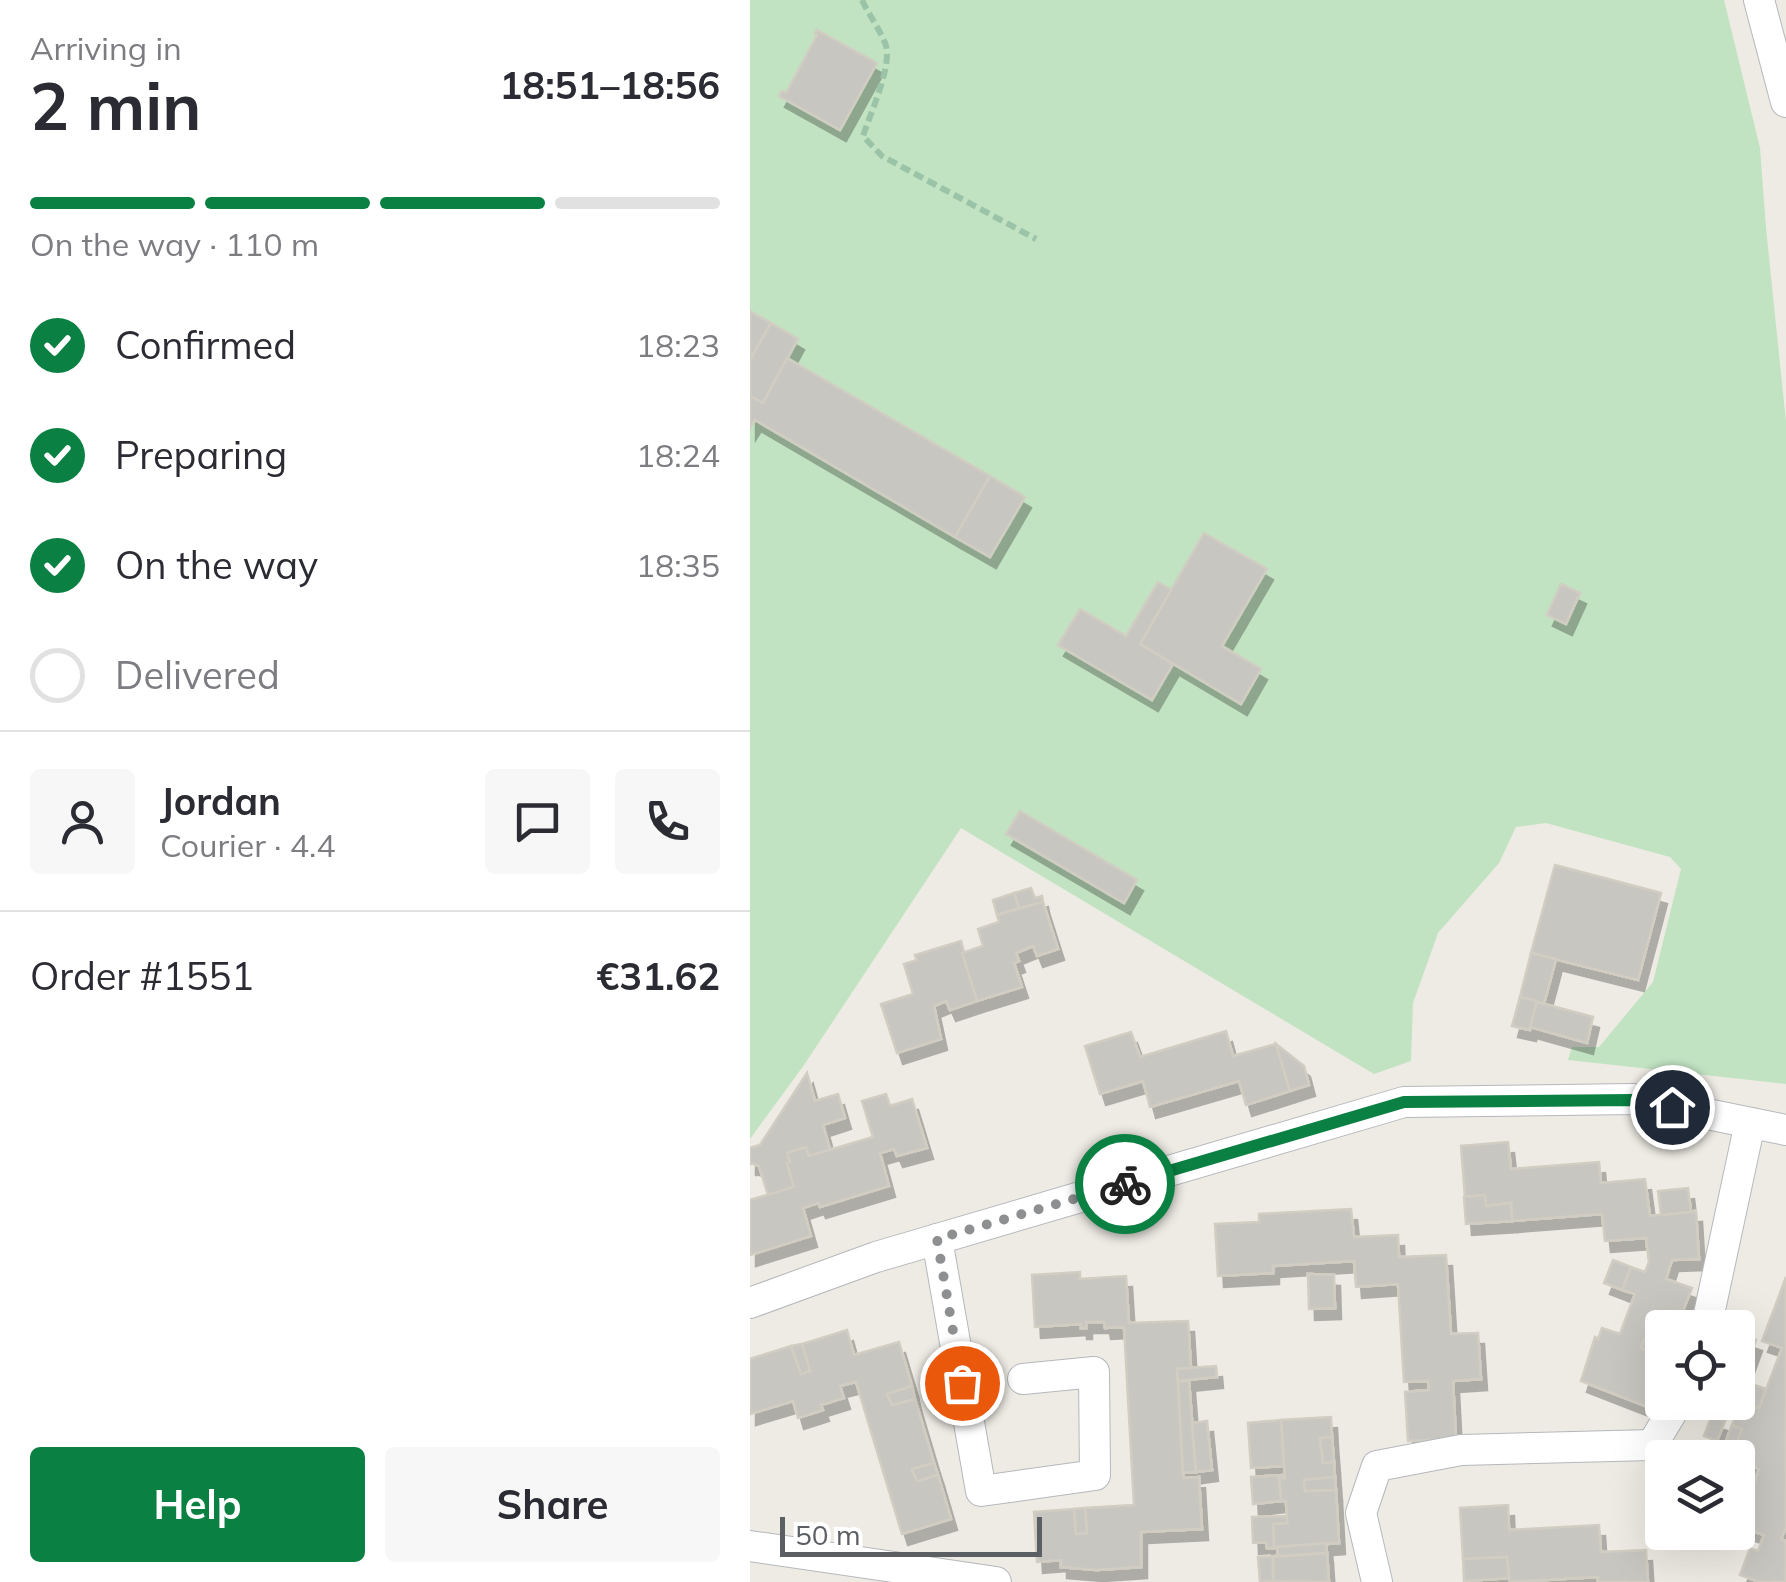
<!DOCTYPE html>
<meta charset="utf-8">
<style>
body{margin:0;font-family:Mulish,sans-serif;background:#f7f7f7;color:#2b2b33;height:100vh;display:flex;flex-direction:column;font-size:38px;white-space:nowrap}
*{box-sizing:border-box;margin:0}
p{font-size:32px;color:#7c7c81}
.icon{flex:none;width:55px;height:55px;fill:none;stroke:currentColor;stroke-width:2;stroke-linecap:round;stroke-linejoin:round}
.map{position:relative;flex:1;overflow:hidden}
.drawer{display:flex;flex-direction:column;background:#fff;width:750px}
.drawer>*{flex:none}
.tools{position:absolute;left:895px;top:1310px;display:grid;gap:20px}
.tools a{display:grid;place-items:center;width:110px;height:110px;border-radius:10px;background:#fff;box-shadow:0 10px 40px #0002;font-size:50px}
.scale{position:absolute;left:30px;bottom:25px;width:262px;box-sizing:border-box;padding-left:10px;border:5px solid #5b5e63;border-top:0;font-size:28px;line-height:35px;white-space:nowrap;color:#5b5e63;-webkit-text-stroke:8px #fff;paint-order:stroke}
.pin{position:absolute;display:grid;place-items:center;width:85px;height:85px;color:#fff;margin:-42px;border:5px solid #fff;border-radius:50%;box-shadow:0 2px 10px #0007}
.courier{position:absolute;display:grid;place-items:center;width:100px;height:100px;margin:-50px;border:8px solid #0b8043;border-radius:50%;background:#fff;color:#222;box-shadow:0 2px 12px #0007}
.head em{font-style:normal;font-weight:700}
.head div{display:flex;flex-direction:column-reverse}
.head{display:flex;align-items:center;justify-content:space-between;height:170px;padding:0 30px}
h1{font-size:65px;font-weight:700;line-height:75px}
.bar{display:grid;grid-template-columns:repeat(4,1fr);gap:15px 10px;align-content:center;height:120px;padding:0 30px}
.bar i{height:12px;border-radius:8px;background:#e1e1e2}
.bar .selected{background:#0b8043}
.bar p{grid-column:span 4}
.line{display:flex;align-items:center;gap:25px;padding:0 30px;border-top:2px solid #e1e1e2}
.line div{flex:1}
.round{display:grid;place-items:center;flex:none;width:105px;height:105px;border-radius:10px;background:#f7f7f7}
ol{padding:0 30px;list-style:none}
li{display:flex;align-items:center;gap:30px;height:110px}
li p{margin-inline-start:auto}
li .icon{padding:10px;border-radius:50%;background:#0b8043;color:#fff;stroke-width:4}
li:last-child{color:#7c7c81}
li i{width:55px;height:55px;border:5px solid #e1e1e2;border-radius:50%}
.action{display:flex;gap:20px;margin-top:auto;padding:20px 30px}
.action a{flex:1;height:115px;border-radius:10px;background:#0b8043;color:#fff;font-size:40px;font-weight:700;line-height:115px;text-align:center}
.action a+a{background:#f7f7f7;color:#2b2b33}
main{display:flex;flex:1;min-height:0}
.map>svg:first-child{display:block}
.green{fill:#c1e3c2}
.building{fill:#c8c6c0;stroke:#d1cdc2;stroke-width:2.5;filter:url(#shadow)}
.lines{fill:none;stroke-linecap:round;stroke-linejoin:round}
.street-casing{stroke:#b5b8bc;stroke-width:32}
.path{stroke:#9bc3a8;stroke-width:6;stroke-dasharray:10 5;stroke-linecap:butt}
.street{stroke:#fff;stroke-width:30}
.done{stroke:#8e8f90;stroke-width:10;stroke-dasharray:0 18}
.route{stroke:#0b8043;stroke-width:12}
</style>
<main>
<section class="drawer">
<div class="head"><div><h1>2 min</h1><p>Arriving in</p></div><em>18:51–18:56</em></div>
<div class="bar"><i class="selected"></i><i class="selected"></i><i class="selected"></i><i></i><p>On the way · 110 m</p></div>
<ol>
<li><svg class="icon" aria-label="check" viewBox="0 0 24 24"><path d="M5 12l5 5 9-10"/></svg>Confirmed<p>18:23</p></li>
<li><svg class="icon" aria-label="check" viewBox="0 0 24 24"><path d="M5 12l5 5 9-10"/></svg>Preparing<p>18:24</p></li>
<li><svg class="icon" aria-label="check" viewBox="0 0 24 24"><path d="M5 12l5 5 9-10"/></svg>On the way<p>18:35</p></li>
<li><i></i>Delivered</li>
</ol>
<div class="line" style="height:180px"><a class="round"><svg class="icon" aria-label="person" viewBox="0 0 24 24"><circle cx="12" cy="8" r="4"/><path d="M4 21q1-7 8-7t8 7"/></svg></a><div><b>Jordan</b><p>Courier · 4.4</p></div><a class="round"><svg class="icon" aria-label="chat" viewBox="0 0 24 24"><path d="M4 5h16v11H9l-5 4z"/></svg></a><a class="round"><svg class="icon" aria-label="phone" viewBox="0 0 24 24"><path d="M5 4h4l2 5-3 2q2 4 5 5l2-3 5 2v4C11 20 4 13 5 4z"/></svg></a></div>
<div class="line" style="height:130px"><div>Order #1551</div><b>€31.62</b></div>
<div class="action"><a>Help</a><a>Share</a></div>
</section>
<div class="map">
<svg width="1036" height="1582" viewBox="0 0 1036 1582">
<defs>
<filter id="shadow"><feDropShadow dx="6" dy="11" stdDeviation="0" flood-color="#0004"/></filter>
</defs>
<rect width="100%" height="100%" fill="#edebe3"/>
<path class="green" d="M 0,0 L 974,0 L 1010,148 L 1016,228 L 1036,422 L 1036,1084 L 818,1060 L 822,1047 L 849,1047 L 903,982 L 931,869 L 920,857 L 796,823 L 766,827 L 749,863 L 688,933 L 663,1003 L 661,1061 L 624,1074 L 211,828 L 54,1065 L 0,1139 Z"/>
<g class="building">
<path d="M 67,30 L 127,63 L 90,130 L 29,96 L 32,91 L 36,93 L 67,35 L 65,34 Z"/>
<path d="M 0,311 L 21,323 L 0,360 Z"/>
<path d="M 21,323 L 48,339 L 13,403 L 0,396 L 0,360 Z"/>
<path d="M 37,358 L 240,476 L 205,537 L 5,420 L 0,428 L 0,396 L 13,403 Z"/>
<path d="M 240,476 L 275,497 L 240,557 L 205,537 Z"/>
<path d="M 454,533 L 517,569 L 472,646 L 511,669 L 491,704 L 390,644 Z"/>
<path d="M 408,582 L 421,590 L 390,644 L 423,664 L 402,700 L 308,645 L 330,609 L 376,636 Z"/>
<path d="M 811,584 L 830,593 L 816,624 L 797,615 Z"/>
<path d="M 270,811 L 387,880 L 374,903 L 256,834 Z"/>
<path d="M 805,865 L 911,893 L 888,980 L 781,953 Z"/>
<path d="M 281,888 L 285,898 L 292,896 L 293,902 L 269,908 L 264,893 Z"/>
<path d="M 264,893 L 269,908 L 247,915 L 243,900 Z"/>
<path d="M 293,902 L 308,949 L 287,956 L 283,946 L 266,953 L 269,961 L 264,963 L 272,987 L 227,1001 L 212,953 L 233,946 L 228,929 L 249,922 L 247,915 Z"/>
<path d="M 211,941 L 214,952 L 212,953 L 227,1001 L 200,1010 L 196,1001 L 184,1006 L 191,1039 L 147,1053 L 131,1004 L 163,994 L 154,964 L 167,960 L 165,955 Z"/>
<path d="M 781,953 L 806,959 L 794,1004 L 770,997 Z"/>
<path d="M 770,997 L 787,1001 L 780,1030 L 762,1026 Z"/>
<path d="M 787,1002 L 843,1017 L 837,1043 L 780,1027 Z"/>
<path d="M 476,1031 L 483,1056 L 526,1044 L 540,1091 L 496,1105 L 489,1081 L 400,1107 L 393,1081 L 350,1094 L 335,1046 L 381,1032 L 390,1057 Z"/>
<path d="M 526,1044 L 554,1066 L 559,1085 L 540,1091 Z"/>
<path d="M 57,1073 L 65,1101 L 88,1094 L 95,1118 L 73,1125 L 80,1150 L 59,1156 L 56,1147 L 37,1153 L 40,1162 L 37,1163 L 44,1187 L 18,1195 L 9,1166 L 1,1163 L 0,1165 L 0,1148 L 10,1145 Z"/>
<path d="M 136,1094 L 140,1106 L 162,1099 L 177,1148 L 147,1156 L 144,1149 L 130,1153 L 139,1186 L 70,1207 L 68,1203 L 53,1208 L 61,1236 L 0,1255 L 0,1200 L 44,1187 L 37,1163 L 40,1162 L 37,1153 L 56,1147 L 59,1156 L 123,1137 L 112,1101 Z"/>
<path d="M 758,1142 L 761,1169 L 849,1162 L 851,1183 L 895,1179 L 900,1216 L 946,1211 L 949,1259 L 922,1260 L 916,1279 L 942,1288 L 926,1328 L 912,1328 L 909,1343 L 895,1338 L 891,1348 L 906,1354 L 899,1371 L 908,1375 L 895,1406 L 831,1381 L 845,1337 L 848,1339 L 852,1328 L 870,1334 L 885,1294 L 872,1290 L 881,1267 L 895,1272 L 899,1262 L 896,1238 L 855,1241 L 852,1214 L 762,1221 L 761,1203 L 736,1206 L 735,1195 L 715,1197 L 711,1146 Z"/>
<path d="M 938,1188 L 941,1212 L 911,1215 L 908,1191 Z"/>
<path d="M 735,1195 L 736,1206 L 761,1203 L 762,1221 L 716,1224 L 714,1197 Z"/>
<path d="M 601,1209 L 604,1237 L 648,1235 L 649,1257 L 696,1255 L 701,1334 L 728,1333 L 731,1379 L 703,1381 L 706,1439 L 658,1441 L 655,1392 L 679,1390 L 678,1381 L 654,1382 L 648,1284 L 606,1287 L 604,1261 L 523,1266 L 523,1273 L 468,1276 L 465,1224 L 509,1222 L 509,1214 Z"/>
<path d="M 863,1260 L 881,1267 L 872,1290 L 854,1283 Z"/>
<path d="M 330,1272 L 330,1279 L 376,1276 L 379,1323 L 438,1321 L 441,1368 L 427,1369 L 433,1473 L 434,1478 L 449,1477 L 452,1529 L 391,1532 L 391,1567 L 347,1570 L 311,1567 L 311,1560 L 287,1562 L 284,1512 L 324,1509 L 326,1534 L 337,1533 L 335,1508 L 384,1505 L 374,1327 L 355,1328 L 354,1322 L 336,1322 L 336,1328 L 331,1328 L 331,1324 L 285,1327 L 282,1275 Z"/>
<path d="M 558,1274 L 584,1275 L 585,1308 L 559,1309 Z"/>
<path d="M 1036,1277 L 1036,1527 L 1031,1539 L 1036,1541 L 1036,1582 L 1010,1582 L 990,1575 L 1000,1548 L 1008,1551 L 1014,1535 L 988,1526 L 988,1505 L 991,1494 L 999,1497 L 1009,1469 L 988,1460 L 988,1458 L 981,1458 L 992,1429 L 982,1425 L 991,1402 L 1009,1408 L 1032,1348 L 1012,1341 Z"/>
<path d="M 97,1330 L 104,1355 L 149,1342 L 162,1386 L 137,1394 L 142,1405 L 165,1399 L 184,1463 L 162,1469 L 167,1481 L 188,1475 L 201,1519 L 152,1534 L 106,1382 L 90,1386 L 94,1398 L 71,1405 L 73,1410 L 48,1418 L 43,1401 L 0,1414 L 0,1359 L 41,1346 L 51,1374 L 60,1371 L 52,1344 Z"/>
<path d="M 989,1334 L 1006,1340 L 998,1362 L 988,1358 Z"/>
<path d="M 912,1335 L 912,1362 L 908,1375 L 899,1371 L 906,1354 L 891,1348 L 895,1338 L 909,1343 Z"/>
<path d="M 52,1344 L 60,1371 L 51,1374 L 41,1346 Z"/>
<path d="M 466,1366 L 467,1377 L 428,1381 L 427,1369 Z"/>
<path d="M 988,1379 L 1016,1389 L 1009,1408 L 988,1402 Z"/>
<path d="M 428,1381 L 439,1381 L 446,1472 L 433,1473 Z"/>
<path d="M 162,1386 L 165,1399 L 142,1405 L 137,1394 Z"/>
<path d="M 581,1417 L 582,1437 L 570,1438 L 573,1463 L 584,1462 L 585,1477 L 554,1480 L 555,1491 L 586,1490 L 589,1543 L 524,1548 L 523,1524 L 537,1523 L 536,1501 L 531,1501 L 529,1478 L 535,1478 L 531,1420 Z"/>
<path d="M 961,1417 L 975,1421 L 967,1441 L 954,1436 Z"/>
<path d="M 531,1420 L 534,1466 L 501,1468 L 498,1423 Z"/>
<path d="M 457,1421 L 462,1470 L 446,1472 L 442,1423 Z"/>
<path d="M 982,1425 L 992,1429 L 980,1458 L 971,1454 Z"/>
<path d="M 582,1437 L 584,1462 L 573,1463 L 570,1438 Z"/>
<path d="M 184,1463 L 188,1475 L 167,1481 L 162,1469 Z"/>
<path d="M 534,1475 L 535,1478 L 529,1478 L 531,1501 L 503,1504 L 501,1477 Z"/>
<path d="M 585,1477 L 586,1490 L 555,1491 L 554,1480 Z"/>
<path d="M 758,1505 L 759,1530 L 849,1525 L 851,1552 L 896,1550 L 898,1582 L 848,1582 L 848,1577 L 760,1582 L 757,1557 L 713,1559 L 710,1508 Z"/>
<path d="M 335,1508 L 337,1533 L 326,1534 L 324,1509 Z"/>
<path d="M 537,1516 L 537,1523 L 523,1524 L 524,1548 L 517,1548 L 516,1542 L 503,1543 L 502,1517 Z"/>
<path d="M 576,1543 L 577,1553 L 528,1556 L 527,1547 Z"/>
<path d="M 577,1553 L 579,1582 L 523,1581 L 523,1557 Z"/>
<path d="M 528,1556 L 523,1557 L 523,1581 L 510,1582 L 508,1557 Z"/>
<path d="M 757,1557 L 759,1578 L 714,1581 L 713,1559 Z"/>
</g>
<g class="lines">
<g class="street-casing">
<g id="street">
<path d="M 1009,0 L 1036,102"/>
<path d="M 187,1239 L 231,1491 L 345,1475 L 344,1372 L 273,1379"/>
<path d="M 0,1303 L 126,1257 L 654,1102 L 883,1099 L 1036,1130"/>
<path d="M 956,1328 L 1000,1123"/>
<path d="M 0,1546 L 246,1582"/>
<path d="M 627,1582 L 611,1513 L 627,1466 L 711,1450 L 902,1445 L 928,1402"/>
</g>
</g>
<path class="path" d="M 112,0 C 119,15 129,28 135,43 C 144,63 120,114 113,136 L 132,156 L 286,239"/>
<use href="#street" class="street"/>
</g>
<g class="lines">
<path class="done" d="M 212,1383 L 187,1239 L 375,1184"/>
<path class="route" d="M 375,1184 L 654,1102 L 883,1100 L 922,1107"/>
</g>
</svg>
<div class="tools">
<a><svg class="icon" aria-label="locate" viewBox="0 0 24 24"><circle cx="12" cy="12" r="6"/><path d="M12 2v4M12 18v4M2 12h4M18 12h4"/></svg></a>
<a><svg class="icon" aria-label="layers" viewBox="0 0 24 24"><path d="M12 4l9 5-9 5-9-5zM3 14l9 5 9-5"/></svg></a>
</div>
<div class="scale">50 m</div>
<div class="pin" style="left:212px;top:1383px;background:#ea580c"><svg class="icon" aria-label="bag" viewBox="0 0 24 24"><path d="M5 8h14l-1 12H6zM9 8a3 3 0 0 1 6 0"/></svg></div>
<div class="pin" style="left:922px;top:1107px;background:#1f2937"><svg class="icon" aria-label="home" viewBox="0 0 24 24"><path d="M3 11l9-7 9 7M6 9v11h12V9"/></svg></div>
<div class="courier" style="left:375px;top:1184px"><svg class="icon" aria-label="bike" viewBox="0 0 24 24"><circle cx="6" cy="16" r="4"/><circle cx="18" cy="16" r="4"/><path d="M6 16l4-8h5l3 8M10 8l3 8H6M13 5h3"/></svg></div>
</div>
</main>
